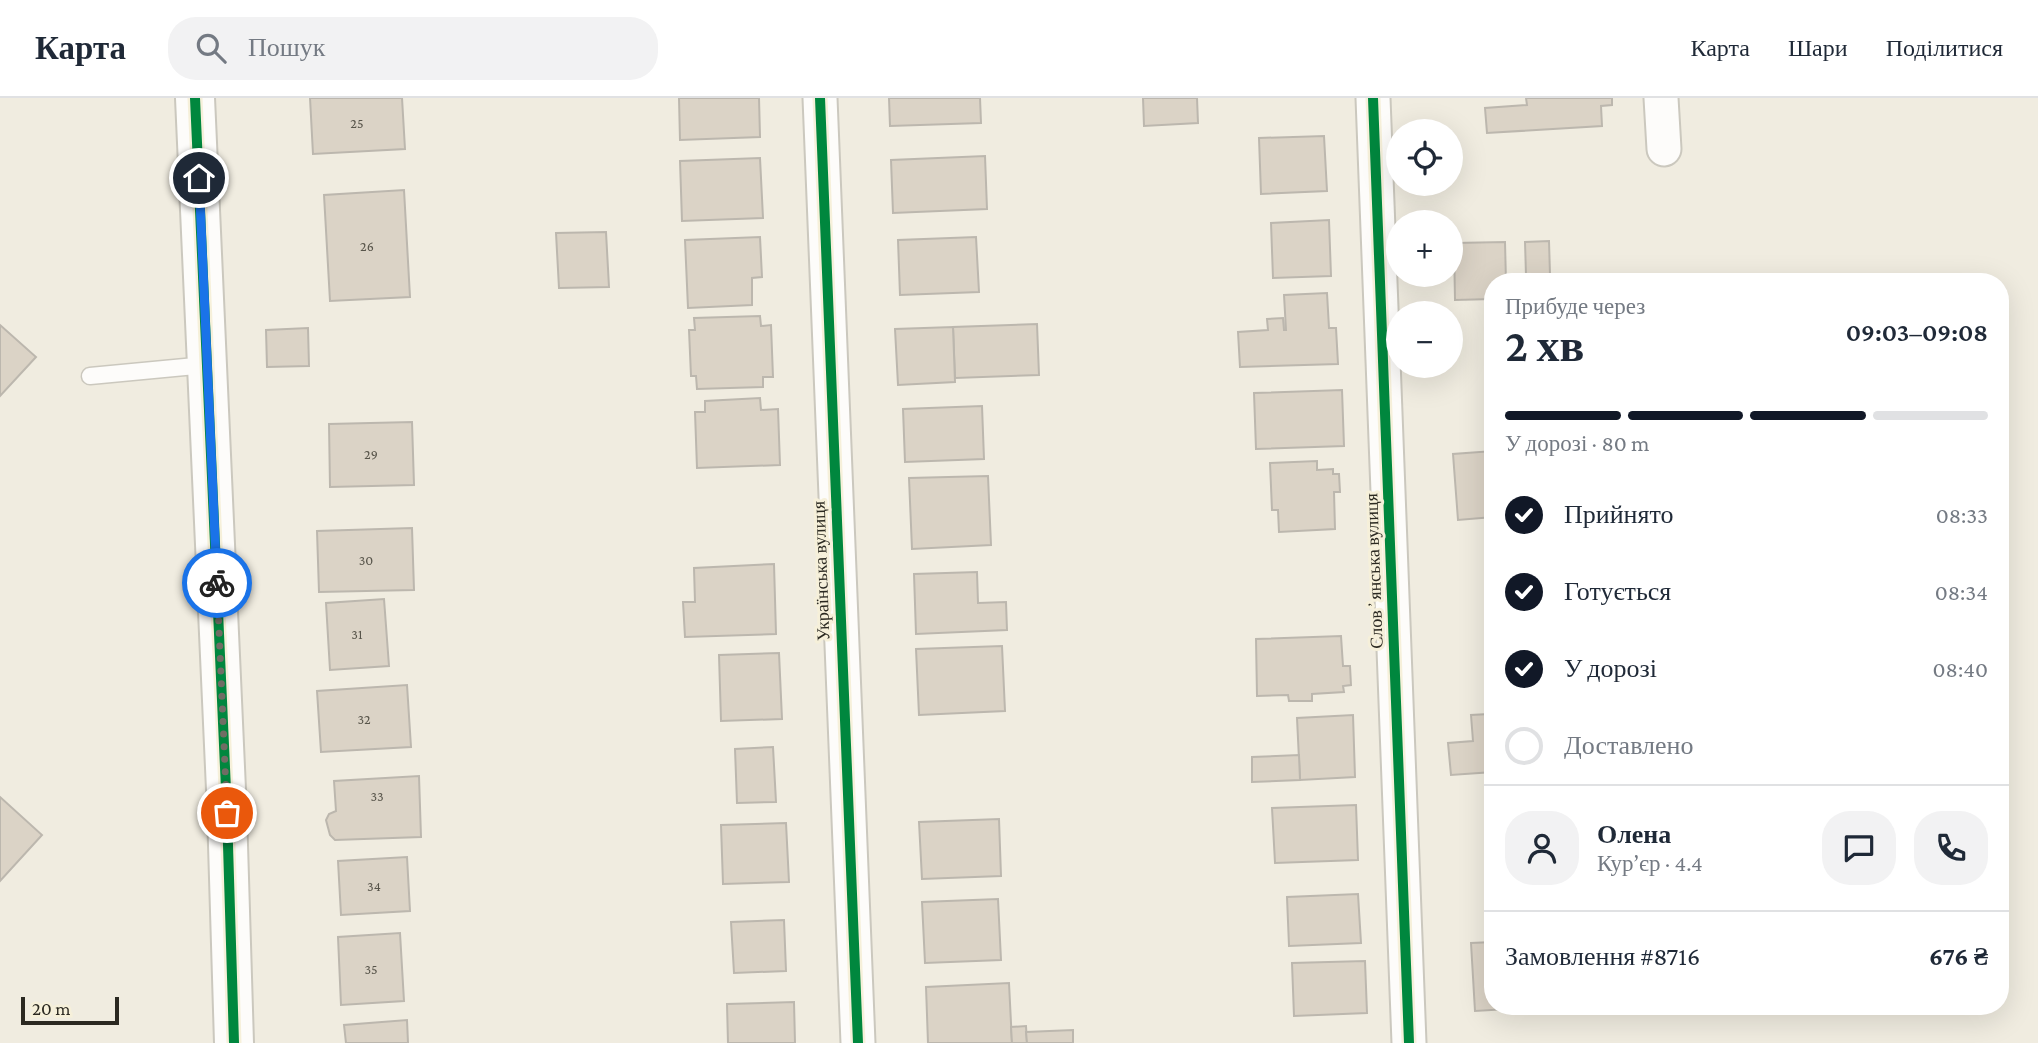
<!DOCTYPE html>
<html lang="uk">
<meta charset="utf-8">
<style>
body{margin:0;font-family:"Crimson Pro",serif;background:#f2f2f3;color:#1f2937;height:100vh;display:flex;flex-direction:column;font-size:26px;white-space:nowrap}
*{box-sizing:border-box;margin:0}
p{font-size:23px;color:#747a83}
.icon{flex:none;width:38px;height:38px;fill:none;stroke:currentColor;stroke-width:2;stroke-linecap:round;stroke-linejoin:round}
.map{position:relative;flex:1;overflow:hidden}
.panel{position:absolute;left:1484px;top:175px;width:525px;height:742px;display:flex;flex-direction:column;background:#fff;border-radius:28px;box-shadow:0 7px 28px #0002}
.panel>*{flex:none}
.tools{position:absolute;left:1386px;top:21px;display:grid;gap:14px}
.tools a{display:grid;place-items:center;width:77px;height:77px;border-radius:50%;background:#fff;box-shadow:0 7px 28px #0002;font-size:35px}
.scale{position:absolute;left:21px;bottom:18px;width:98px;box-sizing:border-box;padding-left:7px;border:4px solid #2b2921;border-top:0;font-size:19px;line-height:24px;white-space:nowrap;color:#2b2921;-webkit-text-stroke:5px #f6f0da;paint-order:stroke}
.pin{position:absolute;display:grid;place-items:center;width:60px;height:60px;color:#fff;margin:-30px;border:4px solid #fff;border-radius:50%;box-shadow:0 2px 7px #0007}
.courier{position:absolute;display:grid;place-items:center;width:70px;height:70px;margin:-35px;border:5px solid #1a73e8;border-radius:50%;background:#fff;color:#222;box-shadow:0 2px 9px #0007}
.head em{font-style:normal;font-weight:600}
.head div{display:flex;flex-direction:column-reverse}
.head{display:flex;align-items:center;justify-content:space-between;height:119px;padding:0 21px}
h1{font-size:46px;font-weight:600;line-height:52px}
.bar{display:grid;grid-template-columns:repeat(4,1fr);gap:10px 7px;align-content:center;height:84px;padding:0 21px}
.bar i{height:9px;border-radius:5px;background:#e0e1e3}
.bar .current{background:#111827}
.bar p{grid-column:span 4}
.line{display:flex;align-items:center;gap:18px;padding:0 21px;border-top:2px solid #e0e1e3}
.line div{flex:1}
.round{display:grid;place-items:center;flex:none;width:74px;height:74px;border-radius:28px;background:#f2f2f3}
ol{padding:0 21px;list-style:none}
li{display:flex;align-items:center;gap:21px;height:77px}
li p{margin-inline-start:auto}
li .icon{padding:7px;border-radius:50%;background:#111827;color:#fff;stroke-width:4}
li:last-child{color:#747a83}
li i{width:38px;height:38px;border:4px solid #e0e1e3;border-radius:50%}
header{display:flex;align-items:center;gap:42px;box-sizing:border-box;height:98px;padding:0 35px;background:#fff;border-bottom:2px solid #e0e1e3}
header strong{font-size:33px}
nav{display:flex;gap:38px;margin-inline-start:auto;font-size:24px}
.search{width:490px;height:63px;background:#f2f2f3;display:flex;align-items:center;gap:18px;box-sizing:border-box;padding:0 24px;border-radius:28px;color:#747a83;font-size:26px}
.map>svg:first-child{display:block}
.building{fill:#dbd3c6;stroke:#bcb7ae;stroke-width:2}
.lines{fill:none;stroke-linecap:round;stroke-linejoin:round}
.lane-casing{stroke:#cbc8be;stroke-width:19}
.street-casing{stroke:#cbc8be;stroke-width:37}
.secondary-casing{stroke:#cbc8be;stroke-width:42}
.lane{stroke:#fdfcfa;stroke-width:16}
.street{stroke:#fdfcfa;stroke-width:33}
.secondary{stroke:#fdfcfa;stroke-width:38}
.cycleway-casing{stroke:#f6f0da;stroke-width:15}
.cycleway{stroke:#00873e;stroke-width:10}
.done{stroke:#706d64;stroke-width:7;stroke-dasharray:0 12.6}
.route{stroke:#1a73e8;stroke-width:9}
.labels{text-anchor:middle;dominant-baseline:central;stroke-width:6;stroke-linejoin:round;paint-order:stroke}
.number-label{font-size:14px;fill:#57544a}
.street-label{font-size:18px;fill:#2b2921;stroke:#f6f0da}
</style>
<header>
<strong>Карта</strong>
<div class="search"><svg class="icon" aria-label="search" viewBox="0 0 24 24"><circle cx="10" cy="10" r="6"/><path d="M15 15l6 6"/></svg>Пошук</div>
<nav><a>Карта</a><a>Шари</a><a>Поділитися</a></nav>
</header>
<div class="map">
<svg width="2038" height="945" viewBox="0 0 2038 945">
<rect width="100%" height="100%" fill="#f0ece0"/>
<g class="building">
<path d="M 310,0 L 402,0 L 405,51 L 313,56 Z"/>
<path d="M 679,0 L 759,0 L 760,39 L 680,42 Z"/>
<path d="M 889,0 L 980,0 L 981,25 L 890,28 Z"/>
<path d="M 1143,0 L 1197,0 L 1198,25 L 1144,28 Z"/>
<path d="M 1526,0 L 1612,0 L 1612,7 L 1601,8 L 1602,28 L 1487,35 L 1485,10 L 1527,7 Z"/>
<path d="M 1324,38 L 1327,93 L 1261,96 L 1259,40 Z"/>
<path d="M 985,58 L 987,111 L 893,115 L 891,62 Z"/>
<path d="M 760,60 L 763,120 L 682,123 L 680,63 Z"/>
<path d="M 404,92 L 410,199 L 330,203 L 324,97 Z"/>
<path d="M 1329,122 L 1331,178 L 1273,180 L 1271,125 Z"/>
<path d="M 606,134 L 609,189 L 559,190 L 556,135 Z"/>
<path d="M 760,139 L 762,179 L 752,180 L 752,207 L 688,210 L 685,142 Z"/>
<path d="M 976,139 L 979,194 L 900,197 L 898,142 Z"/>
<path d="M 1549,143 L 1550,177 L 1526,177 L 1525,144 Z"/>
<path d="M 1505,144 L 1506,184 L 1493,184 L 1493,201 L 1455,202 L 1454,145 Z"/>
<path d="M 1327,195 L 1329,230 L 1336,230 L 1338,266 L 1240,269 L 1238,234 L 1268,232 L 1267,221 L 1283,220 L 1284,232 L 1286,232 L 1284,197 Z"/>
<path d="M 760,218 L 761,228 L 771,227 L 773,279 L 763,279 L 763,289 L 697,291 L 696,278 L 691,278 L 689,232 L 695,232 L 694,220 Z"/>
<path d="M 1037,226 L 1039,277 L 955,280 L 953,229 Z"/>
<path d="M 0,227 L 36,259 L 0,298 Z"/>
<path d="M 953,229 L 955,284 L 898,287 L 895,231 Z"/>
<path d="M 308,230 L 309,268 L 267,269 L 266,232 Z"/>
<path d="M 1342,292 L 1344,348 L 1256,351 L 1254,295 Z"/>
<path d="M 760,300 L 761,312 L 778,311 L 780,367 L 697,370 L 695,314 L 705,314 L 705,303 Z"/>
<path d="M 982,308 L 984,361 L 905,364 L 903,311 Z"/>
<path d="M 412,324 L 414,387 L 330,389 L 329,326 Z"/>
<path d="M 1493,353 L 1493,419 L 1458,422 L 1453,356 Z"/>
<path d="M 1317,363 L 1317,372 L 1333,371 L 1333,376 L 1339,376 L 1340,394 L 1334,394 L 1335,431 L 1279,434 L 1278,412 L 1272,412 L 1270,365 Z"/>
<path d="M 988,378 L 991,447 L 912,451 L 909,380 Z"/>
<path d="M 412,430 L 414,492 L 319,494 L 317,433 Z"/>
<path d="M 774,466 L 776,536 L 685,539 L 683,504 L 695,504 L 694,470 Z"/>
<path d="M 977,474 L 978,505 L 1006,504 L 1007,532 L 916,536 L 914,476 Z"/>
<path d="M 384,501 L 389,568 L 330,572 L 326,505 Z"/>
<path d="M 1341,538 L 1343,568 L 1350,568 L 1351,587 L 1343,588 L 1344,594 L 1312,596 L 1312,603 L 1289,603 L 1288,597 L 1257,598 L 1256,541 Z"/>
<path d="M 1002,548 L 1005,613 L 919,617 L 916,551 Z"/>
<path d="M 779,555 L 782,621 L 721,623 L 719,557 Z"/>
<path d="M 407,587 L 411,649 L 321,654 L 317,593 Z"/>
<path d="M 1488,609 L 1493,609 L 1493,674 L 1451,677 L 1448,645 L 1473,643 L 1471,617 L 1489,616 Z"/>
<path d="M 1353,617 L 1355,679 L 1300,682 L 1297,620 Z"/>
<path d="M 773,649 L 776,704 L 737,705 L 735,651 Z"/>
<path d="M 1299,657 L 1300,682 L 1252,684 L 1252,659 Z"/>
<path d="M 419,678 L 421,739 L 335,742 L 330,737 L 326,722 L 329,716 L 336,713 L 334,683 Z"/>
<path d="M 0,699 L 42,737 L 0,783 Z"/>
<path d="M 1356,707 L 1358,762 L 1275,765 L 1272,710 Z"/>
<path d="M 999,721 L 1001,778 L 922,781 L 919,724 Z"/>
<path d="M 786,725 L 789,784 L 723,786 L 721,727 Z"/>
<path d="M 407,759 L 410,813 L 341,817 L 338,763 Z"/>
<path d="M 1358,796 L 1361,845 L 1289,848 L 1287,799 Z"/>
<path d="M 998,801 L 1001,862 L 925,865 L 922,804 Z"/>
<path d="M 784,822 L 786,873 L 734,875 L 731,824 Z"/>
<path d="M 400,835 L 404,903 L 341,907 L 338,839 Z"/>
<path d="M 1493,844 L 1493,908 L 1560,908 L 1475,913 L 1471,845 Z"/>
<path d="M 1365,863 L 1367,915 L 1294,918 L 1292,865 Z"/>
<path d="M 1009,885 L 1012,945 L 928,945 L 926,889 Z"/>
<path d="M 794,904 L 795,945 L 728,945 L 727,906 Z"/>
<path d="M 407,922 L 408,945 L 346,945 L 344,927 Z"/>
<path d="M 1026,928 L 1027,945 L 1012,945 L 1011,929 Z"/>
<path d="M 1073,932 L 1073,945 L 1027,945 L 1026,934 Z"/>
</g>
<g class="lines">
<g class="lane-casing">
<path id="lane" d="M 90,278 L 206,267"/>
</g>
<g class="street-casing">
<g id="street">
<path d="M 820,0 L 858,945"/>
<path d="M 1373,0 L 1409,945"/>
<path d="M 1661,0 L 1664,51"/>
</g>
</g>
<g class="secondary-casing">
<path id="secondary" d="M 195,0 L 227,714 L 234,945"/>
</g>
<use href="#lane" class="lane"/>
<use href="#street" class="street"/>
<use href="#secondary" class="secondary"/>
<g class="cycleway-casing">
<g id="cycleway">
<path d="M 195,0 L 227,714 L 234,945"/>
<path d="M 820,0 L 858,945"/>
<path d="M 1373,0 L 1409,945"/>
</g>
</g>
<use href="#cycleway" class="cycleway"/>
</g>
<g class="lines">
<path class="done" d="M 217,485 L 227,715"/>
<path class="route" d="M 199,80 L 217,485"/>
</g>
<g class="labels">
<g class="number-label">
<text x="357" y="25">25</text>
<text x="367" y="148">26</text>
<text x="371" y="356">29</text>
<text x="366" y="462">30</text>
<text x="357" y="536">31</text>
<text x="364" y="621">32</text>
<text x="377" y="698">33</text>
<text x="374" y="788">34</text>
<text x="371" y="871">35</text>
</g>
<g class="street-label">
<text transform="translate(821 473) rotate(-92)">Українська вулиця</text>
<text transform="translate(1374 473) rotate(-92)">Словʼянська вулиця</text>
</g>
</g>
</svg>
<div class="tools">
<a><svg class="icon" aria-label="locate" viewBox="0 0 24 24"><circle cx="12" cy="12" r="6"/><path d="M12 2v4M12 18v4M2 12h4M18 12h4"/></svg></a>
<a>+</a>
<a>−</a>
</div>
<div class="scale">20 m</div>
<div class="pin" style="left:227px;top:715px;background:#ea580c"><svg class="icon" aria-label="bag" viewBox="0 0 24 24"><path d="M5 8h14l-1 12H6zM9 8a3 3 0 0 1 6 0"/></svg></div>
<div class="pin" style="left:199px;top:80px;background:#1f2937"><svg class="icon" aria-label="home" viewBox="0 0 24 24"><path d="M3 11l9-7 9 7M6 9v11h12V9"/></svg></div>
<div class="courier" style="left:217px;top:485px"><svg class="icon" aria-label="bike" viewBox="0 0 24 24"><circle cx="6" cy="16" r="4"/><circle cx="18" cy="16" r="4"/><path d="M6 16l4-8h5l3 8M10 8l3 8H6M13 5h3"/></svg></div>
<section class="panel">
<div class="head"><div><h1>2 хв</h1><p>Прибуде через</p></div><em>09:03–09:08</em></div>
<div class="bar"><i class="current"></i><i class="current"></i><i class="current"></i><i></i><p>У дорозі · 80 m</p></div>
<ol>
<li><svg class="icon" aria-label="check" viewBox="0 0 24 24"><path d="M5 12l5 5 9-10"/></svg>Прийнято<p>08:33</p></li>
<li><svg class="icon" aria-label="check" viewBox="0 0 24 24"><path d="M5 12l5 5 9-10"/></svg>Готується<p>08:34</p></li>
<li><svg class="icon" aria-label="check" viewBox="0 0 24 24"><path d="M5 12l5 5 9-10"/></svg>У дорозі<p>08:40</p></li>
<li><i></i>Доставлено</li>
</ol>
<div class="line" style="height:126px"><a class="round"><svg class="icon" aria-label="person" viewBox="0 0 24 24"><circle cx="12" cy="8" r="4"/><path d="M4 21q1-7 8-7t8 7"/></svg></a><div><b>Олена</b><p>Кур’єр · 4.4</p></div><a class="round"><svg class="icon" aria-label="chat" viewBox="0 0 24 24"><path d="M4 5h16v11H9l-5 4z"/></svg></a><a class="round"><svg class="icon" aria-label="phone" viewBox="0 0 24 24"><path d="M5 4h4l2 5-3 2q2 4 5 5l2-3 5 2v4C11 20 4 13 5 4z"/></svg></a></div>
<div class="line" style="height:91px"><div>Замовлення #8716</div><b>676 ₴</b></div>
</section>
</div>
